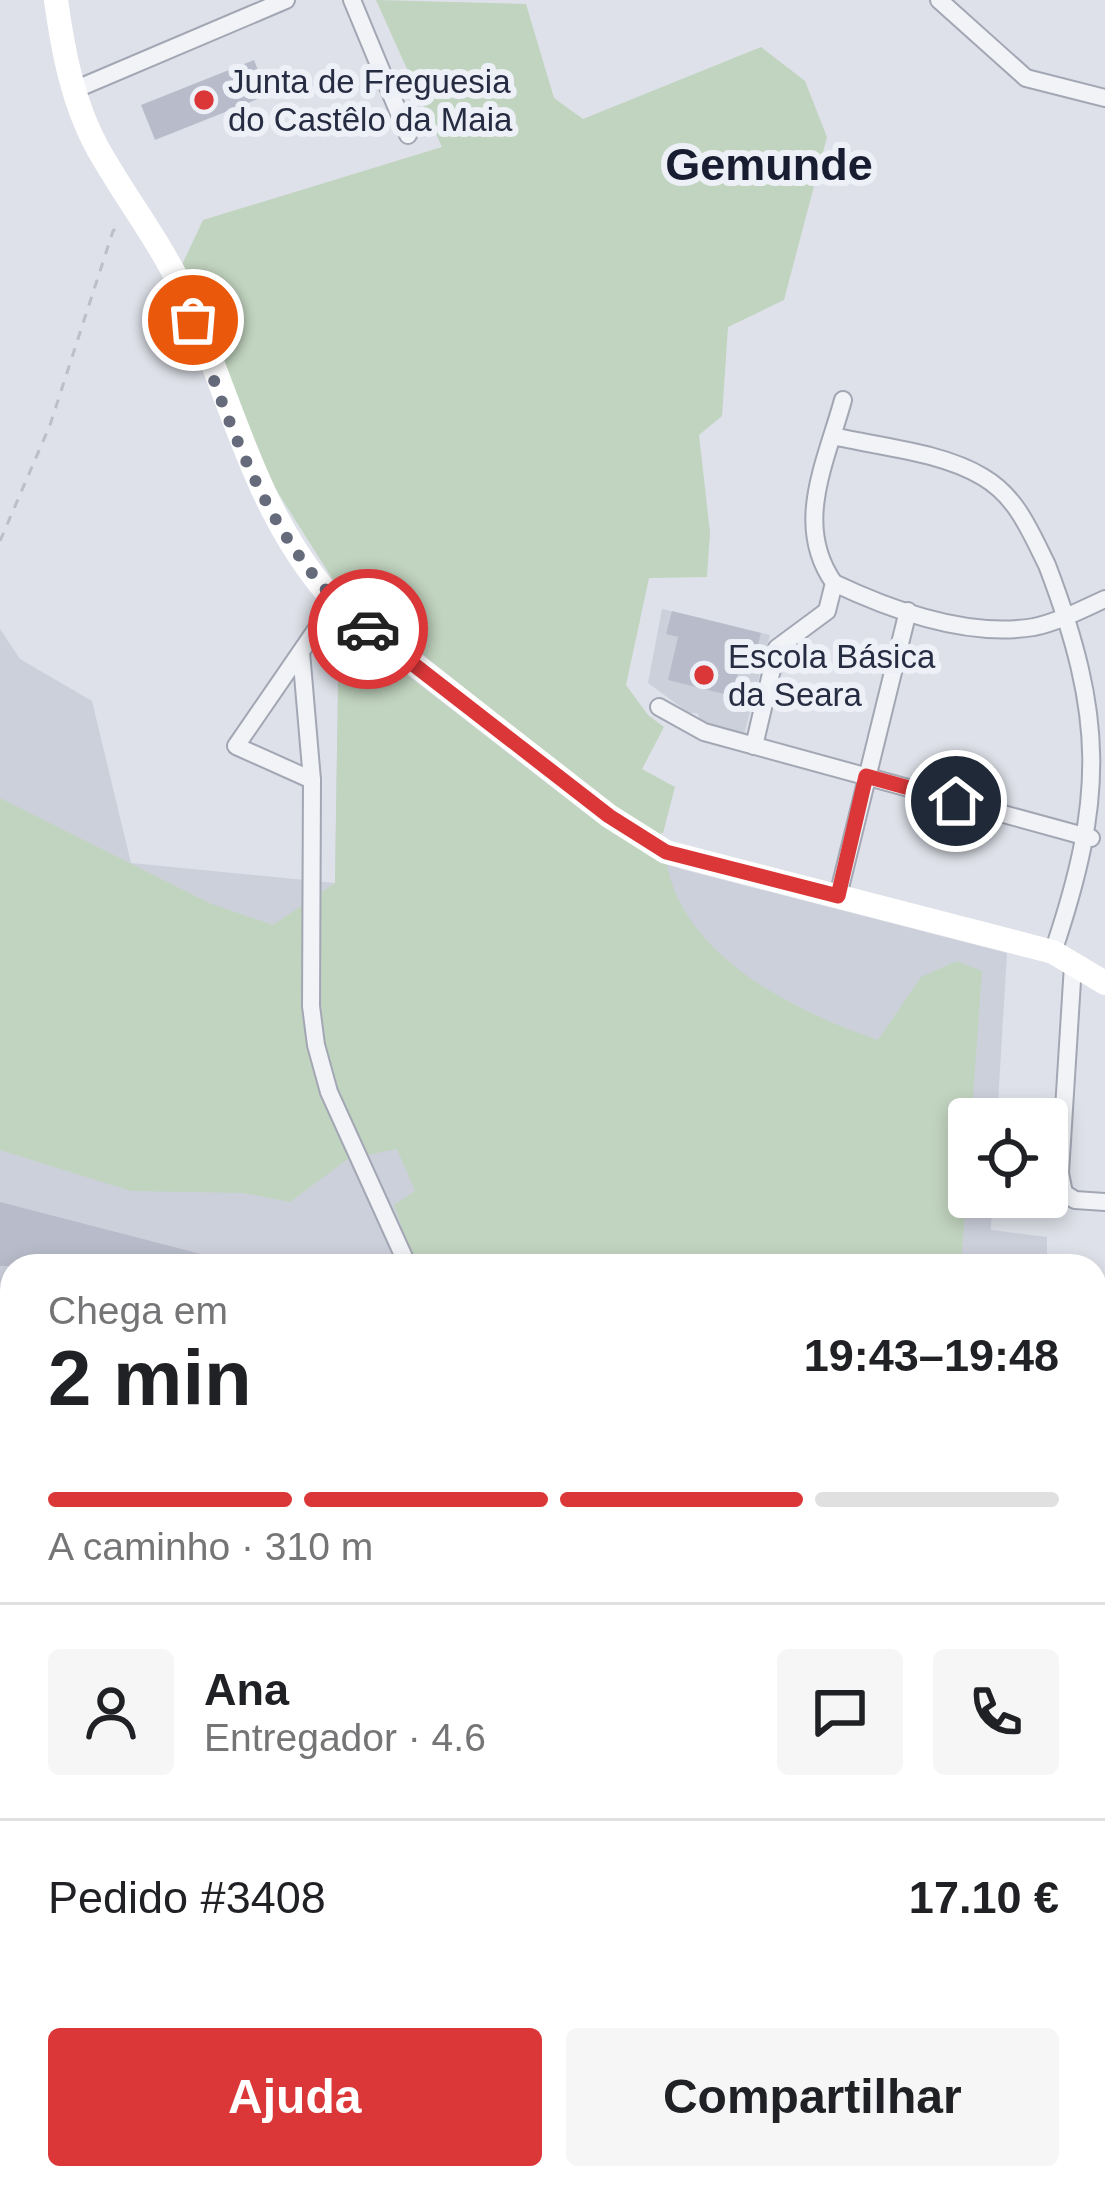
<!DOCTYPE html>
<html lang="pt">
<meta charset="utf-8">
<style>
body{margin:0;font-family:Helvetica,sans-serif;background:#f6f6f6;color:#202124;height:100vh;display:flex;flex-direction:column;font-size:45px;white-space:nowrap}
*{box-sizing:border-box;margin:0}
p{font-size:39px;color:#757577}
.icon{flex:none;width:66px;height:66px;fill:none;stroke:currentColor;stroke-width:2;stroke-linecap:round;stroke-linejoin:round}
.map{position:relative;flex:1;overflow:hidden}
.panel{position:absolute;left:0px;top:1254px;width:1107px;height:936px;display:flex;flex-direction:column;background:#fff;border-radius:36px 36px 0 0;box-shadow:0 6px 18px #0003}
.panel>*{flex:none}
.controls{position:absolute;left:948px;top:1098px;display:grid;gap:24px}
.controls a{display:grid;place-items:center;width:120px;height:120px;border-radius:12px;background:#fff;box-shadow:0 6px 18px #0003;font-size:60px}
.pin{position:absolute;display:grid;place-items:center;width:102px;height:102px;color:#fff;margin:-51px;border:6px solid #fff;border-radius:50%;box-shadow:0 3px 12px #0007}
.courier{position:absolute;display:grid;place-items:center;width:120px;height:120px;margin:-60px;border:9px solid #db3739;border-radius:50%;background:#fff;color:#222;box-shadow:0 3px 15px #0007}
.head em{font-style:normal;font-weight:800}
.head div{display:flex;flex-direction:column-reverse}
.head{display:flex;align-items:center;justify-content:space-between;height:204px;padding:0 48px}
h1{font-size:78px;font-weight:800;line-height:90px}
.bar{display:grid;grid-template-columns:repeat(4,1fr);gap:18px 12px;align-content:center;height:144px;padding:0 48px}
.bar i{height:15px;border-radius:9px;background:#e0e0e0}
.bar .current{background:#db3739}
.bar p{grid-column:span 4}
.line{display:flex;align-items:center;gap:30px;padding:0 48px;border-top:3px solid #e0e0e0}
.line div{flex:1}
.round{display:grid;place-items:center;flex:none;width:126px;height:126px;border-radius:12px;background:#f6f6f6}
.button{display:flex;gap:24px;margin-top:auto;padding:24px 48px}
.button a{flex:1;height:138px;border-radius:12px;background:#db3739;color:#fff;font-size:48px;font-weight:800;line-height:138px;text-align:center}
.button a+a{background:#f6f6f6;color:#202124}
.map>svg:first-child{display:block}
.built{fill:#ccd0db}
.green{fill:#c1d4bf}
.building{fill:#b8bcca}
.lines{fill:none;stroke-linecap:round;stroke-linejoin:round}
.lane-casing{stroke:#a3a7b4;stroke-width:12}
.street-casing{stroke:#a3a7b4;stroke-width:20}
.path{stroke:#bcbfc8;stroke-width:3;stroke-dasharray:9 9;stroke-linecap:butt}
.lane{stroke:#f1f3f7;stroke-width:9}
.street{stroke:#f1f3f7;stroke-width:16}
.secondary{stroke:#fff;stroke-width:24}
.done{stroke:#666b7c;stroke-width:12;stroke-dasharray:0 21.6}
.route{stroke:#db3739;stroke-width:15}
.poi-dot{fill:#db3739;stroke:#eef0f7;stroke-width:4.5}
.labels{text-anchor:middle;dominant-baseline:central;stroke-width:12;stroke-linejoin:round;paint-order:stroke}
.poi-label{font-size:33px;fill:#262c42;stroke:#eef0f7;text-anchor:start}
.district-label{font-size:45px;font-weight:bold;fill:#181d32;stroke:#eef0f7}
</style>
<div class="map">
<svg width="1105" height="2190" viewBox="0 0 1105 2190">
<rect width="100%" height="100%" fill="#dee1e9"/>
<g class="built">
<path d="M 662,609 L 770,635 L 744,735 L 701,721 L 697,713 L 689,713 L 648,683 Z"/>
<path d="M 339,622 L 589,816 L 681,869 L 1007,953 L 997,1119 L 969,1119 L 969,1197 L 992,1197 L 991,1230 L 1047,1237 L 1047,1266 L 12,1266 L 12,2052 L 0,2056 L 0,629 L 20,659 L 92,701 L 131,863 L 335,883 Z"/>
<path d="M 1095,1809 L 1105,1816 L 1105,2190 L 207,2190 L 200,2178 L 1095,2178 Z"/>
<path d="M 0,2114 L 12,2119 L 12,2178 L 128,2178 L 141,2190 L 0,2190 Z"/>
</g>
<g class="green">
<path d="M 376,0 L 526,4 L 554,98 L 583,119 L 761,47 L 805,81 L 827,137 L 784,300 L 728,327 L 722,416 L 699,435 L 710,532 L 707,577 L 649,578 L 626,685 L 648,715 L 664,727 L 642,769 L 675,787 L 663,833 L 650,836 L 337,586 L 268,477 L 180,269 L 203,220 L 442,147 Z"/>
<path d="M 339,622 L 589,816 L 666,860 C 681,956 796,1012 878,1040 L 921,977 L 957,961 L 982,971 L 961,1266 L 422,1266 L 412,1258 L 394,1205 L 415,1191 L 397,1149 L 348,1159 L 290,1202 L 243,1193 L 131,1191 L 0,1150 L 0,798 L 209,903 L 273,925 L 335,883 Z"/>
</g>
<g class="building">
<path d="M 254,60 L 268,95 L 155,140 L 141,105 Z"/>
<path d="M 672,611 L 761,633 L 755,656 L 743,653 L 732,696 L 668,680 L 678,637 L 666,634 Z"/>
<path d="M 0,1202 L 228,1261 L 227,1266 L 0,1266 Z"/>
</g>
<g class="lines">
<g class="lane-casing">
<g id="lane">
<path d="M 744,2190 L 748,2178"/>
<path d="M 955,2190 L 959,2178"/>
</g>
</g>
<g class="street-casing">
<g id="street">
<path d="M 352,0 L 408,135"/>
<path d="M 939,0 L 1026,78 L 1105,98"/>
<path d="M 74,90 L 286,0"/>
<path d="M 833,436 C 880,447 942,452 983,477 C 1017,497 1030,531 1047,565 C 1105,717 1105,798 1053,952"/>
<path d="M 834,583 C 893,611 968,638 1034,627 C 1058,622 1083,609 1105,599"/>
<path d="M 301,652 L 312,780 L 311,1006 L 316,1045 L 329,1092 L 408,1266"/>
<path d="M 659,707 L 704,732 L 1091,838"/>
<path d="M 754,746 L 777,648 L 827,611 L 834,583 C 793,525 826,462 843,400"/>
<path d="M 312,780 L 236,746 L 335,602"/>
<path d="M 838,896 L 908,611"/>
<path d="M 1073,965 L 1060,1173 L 1064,1193 L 1075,1200 L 1105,1202"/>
<path d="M 0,1464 L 12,1467"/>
<path d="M 0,1690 L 12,1673"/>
<path d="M 432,2178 L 468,2190"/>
<path d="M 325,2190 L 334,2178"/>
</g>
</g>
<path class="path" d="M 0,541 L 50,425 L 113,231 L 121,224"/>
<use href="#lane" class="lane"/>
<use href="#street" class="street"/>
<g class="secondary">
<path d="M 56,0 C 63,51 73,104 98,149 C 125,197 160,242 183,291 C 232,398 254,513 335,602 L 609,816 L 666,852 L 1053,952 L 1105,983"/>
<path d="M 1095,1524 L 1105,1522"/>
<path d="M 0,2097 L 12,2100"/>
<path d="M 153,2178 L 163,2190"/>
<path d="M 176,2178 L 185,2190"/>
</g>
</g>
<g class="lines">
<path class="done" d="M 193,320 C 230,429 274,557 368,629"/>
<path class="route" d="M 368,629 L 609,816 L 666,852 L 838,896 L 866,776 L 956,801"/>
</g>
<g class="poi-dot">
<circle cx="204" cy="100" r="12"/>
<circle cx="704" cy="675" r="12"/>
</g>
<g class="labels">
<g class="poi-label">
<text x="228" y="81">Junta de Freguesia<tspan x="228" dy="38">do Castêlo da Maia</tspan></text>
<text x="728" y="656">Escola Básica<tspan x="728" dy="38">da Seara</tspan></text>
</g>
<g class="district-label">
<text x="769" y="164">Gemunde</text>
</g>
</g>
</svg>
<div class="controls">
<a><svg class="icon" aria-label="locate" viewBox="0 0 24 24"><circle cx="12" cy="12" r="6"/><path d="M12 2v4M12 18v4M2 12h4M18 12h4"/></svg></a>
</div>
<div class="pin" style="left:193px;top:320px;background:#ea580c"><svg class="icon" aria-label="bag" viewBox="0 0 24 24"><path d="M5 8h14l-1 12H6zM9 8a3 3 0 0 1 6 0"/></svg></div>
<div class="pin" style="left:956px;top:801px;background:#1f2937"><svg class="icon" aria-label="home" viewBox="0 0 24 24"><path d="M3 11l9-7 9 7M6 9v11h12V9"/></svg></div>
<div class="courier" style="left:368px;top:629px"><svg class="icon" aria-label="car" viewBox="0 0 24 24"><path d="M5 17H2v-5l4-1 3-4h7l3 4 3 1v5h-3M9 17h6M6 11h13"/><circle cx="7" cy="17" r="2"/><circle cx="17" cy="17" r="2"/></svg></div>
<section class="panel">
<div class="head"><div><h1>2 min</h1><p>Chega em</p></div><em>19:43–19:48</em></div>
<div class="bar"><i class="current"></i><i class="current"></i><i class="current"></i><i></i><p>A caminho · 310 m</p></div>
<div class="line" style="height:216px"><a class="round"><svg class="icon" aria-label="person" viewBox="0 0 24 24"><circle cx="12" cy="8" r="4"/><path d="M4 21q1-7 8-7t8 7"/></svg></a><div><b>Ana</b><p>Entregador · 4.6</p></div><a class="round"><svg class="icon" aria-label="chat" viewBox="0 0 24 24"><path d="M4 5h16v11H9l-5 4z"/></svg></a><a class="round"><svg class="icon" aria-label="phone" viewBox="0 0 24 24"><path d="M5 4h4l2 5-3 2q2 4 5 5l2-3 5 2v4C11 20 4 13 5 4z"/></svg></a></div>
<div class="line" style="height:156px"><div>Pedido #3408</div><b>17.10 €</b></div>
<div class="button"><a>Ajuda</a><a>Compartilhar</a></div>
</section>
</div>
